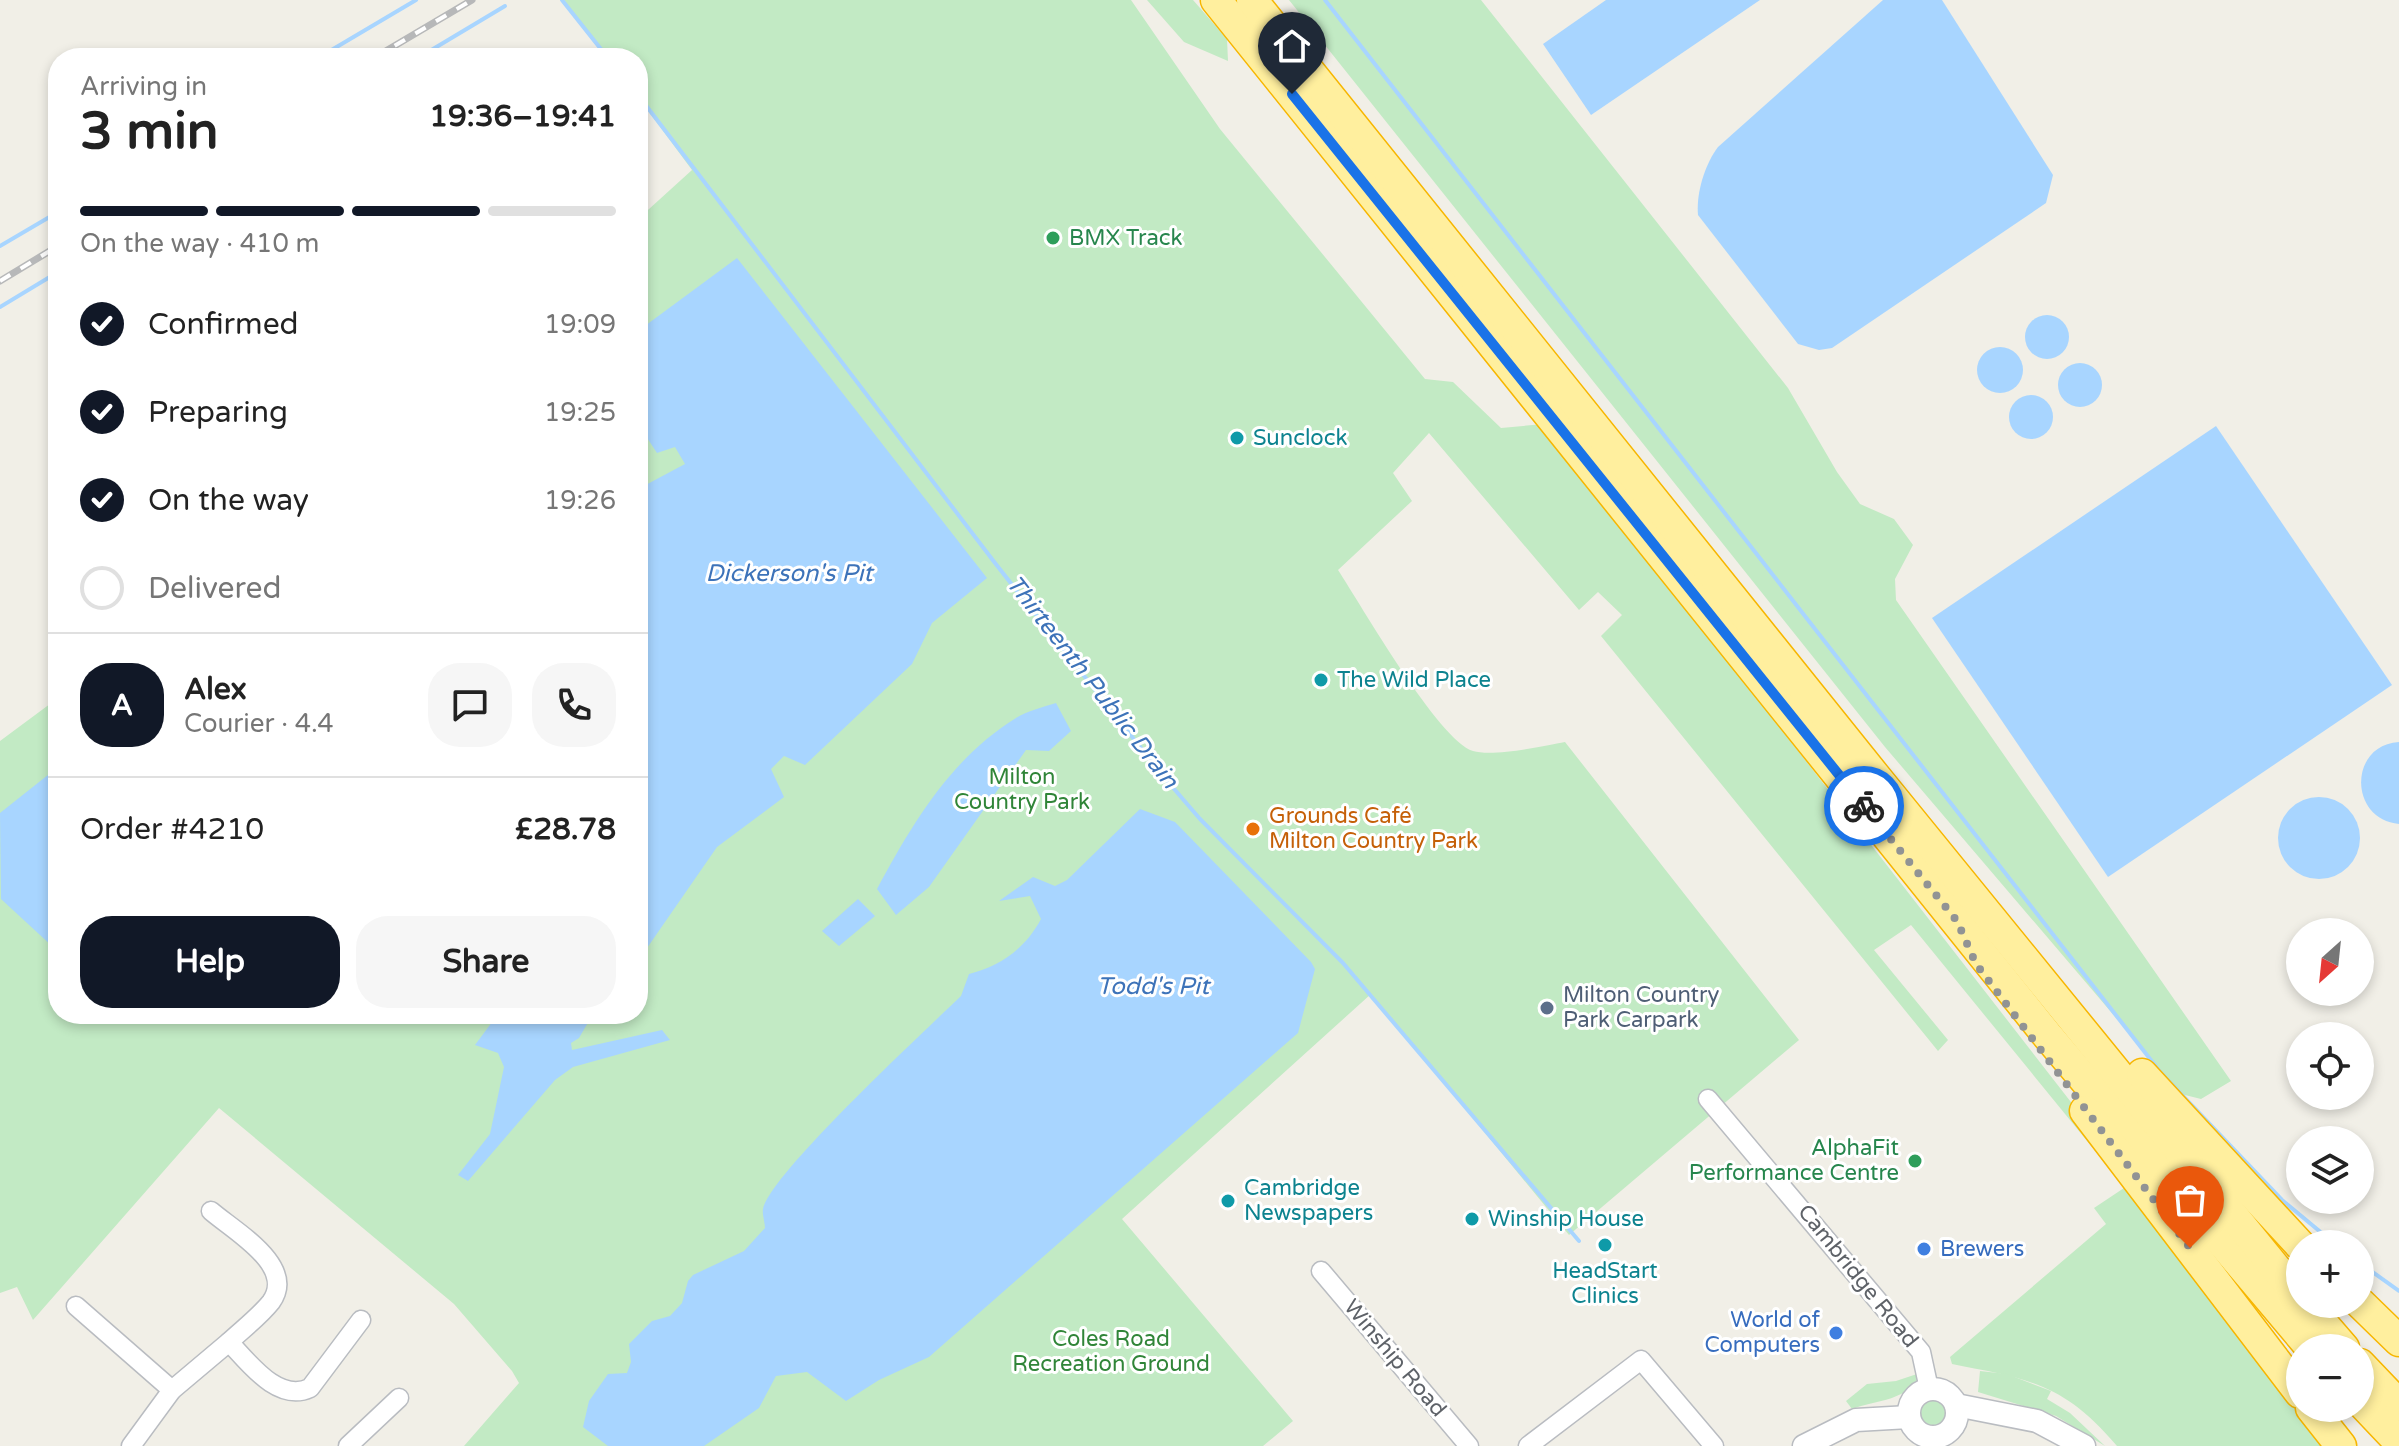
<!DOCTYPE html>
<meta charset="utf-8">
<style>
body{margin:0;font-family:"Varela Round",sans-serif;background:#f6f6f6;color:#222;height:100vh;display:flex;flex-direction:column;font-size:30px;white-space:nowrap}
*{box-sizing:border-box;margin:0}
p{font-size:26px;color:#767676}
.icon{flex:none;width:44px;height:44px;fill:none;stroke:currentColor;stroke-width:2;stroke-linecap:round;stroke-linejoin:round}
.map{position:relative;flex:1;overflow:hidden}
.drawer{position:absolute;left:48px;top:48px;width:600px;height:976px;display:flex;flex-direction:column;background:#fff;border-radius:32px;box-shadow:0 4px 12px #0003}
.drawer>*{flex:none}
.needle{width:52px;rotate:207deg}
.fabs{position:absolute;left:2286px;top:918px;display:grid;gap:16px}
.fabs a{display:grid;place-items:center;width:88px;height:88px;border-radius:50%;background:#fff;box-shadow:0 4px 12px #0003;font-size:40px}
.pin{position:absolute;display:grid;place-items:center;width:68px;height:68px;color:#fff;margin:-82px -34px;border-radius:50% 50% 50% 0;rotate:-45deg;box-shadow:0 0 8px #0007}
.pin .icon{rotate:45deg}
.courier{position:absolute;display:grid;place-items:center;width:80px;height:80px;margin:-40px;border:6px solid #1a73e8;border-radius:50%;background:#fff;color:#222;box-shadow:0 2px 10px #0007}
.head em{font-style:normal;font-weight:700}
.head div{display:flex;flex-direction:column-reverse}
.head{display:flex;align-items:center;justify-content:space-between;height:136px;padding:0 32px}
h1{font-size:52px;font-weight:700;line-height:60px}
.bar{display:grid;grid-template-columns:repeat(4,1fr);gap:12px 8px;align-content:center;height:96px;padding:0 32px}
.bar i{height:10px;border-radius:6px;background:#e0e0e0}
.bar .on{background:#111827}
.bar p{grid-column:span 4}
.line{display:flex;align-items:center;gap:20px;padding:0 32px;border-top:2px solid #e0e0e0}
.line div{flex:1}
.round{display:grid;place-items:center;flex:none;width:84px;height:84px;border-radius:32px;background:#f6f6f6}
ol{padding:0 32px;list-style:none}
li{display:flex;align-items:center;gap:24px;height:88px}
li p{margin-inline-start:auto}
li .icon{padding:8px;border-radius:50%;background:#111827;color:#fff;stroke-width:4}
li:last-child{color:#767676}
li i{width:44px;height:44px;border:4px solid #e0e0e0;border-radius:50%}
.action{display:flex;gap:16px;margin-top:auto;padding:16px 32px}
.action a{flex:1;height:92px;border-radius:32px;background:#111827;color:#fff;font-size:32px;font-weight:700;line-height:92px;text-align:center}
.action a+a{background:#f6f6f6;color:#222}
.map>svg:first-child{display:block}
.green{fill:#c2eac4}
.water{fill:#a8d5ff}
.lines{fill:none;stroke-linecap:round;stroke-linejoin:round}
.stream{stroke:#a8d5ff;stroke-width:4}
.minor-casing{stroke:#b9bcc1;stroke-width:21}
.tertiary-casing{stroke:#b9bcc1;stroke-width:25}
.trunk-casing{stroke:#f7b600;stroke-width:33}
.minor{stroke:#fff;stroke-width:18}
.tertiary{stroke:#fff;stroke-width:22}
.trunk{stroke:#ffef9e;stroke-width:30}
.rail-casing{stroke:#b7b8b9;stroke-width:7}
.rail{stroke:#fff;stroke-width:4;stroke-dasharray:12;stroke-linecap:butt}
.done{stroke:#919394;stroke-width:8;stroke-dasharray:0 14.4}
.route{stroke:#1a73e8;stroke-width:10}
.leisure-dot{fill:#2e9e5b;stroke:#fff;stroke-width:3}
.culture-dot{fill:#0f9aa8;stroke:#fff;stroke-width:3}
.food-dot{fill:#e8710a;stroke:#fff;stroke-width:3}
.service-dot{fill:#5c6f8a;stroke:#fff;stroke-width:3}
.shop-dot{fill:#3f7fe0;stroke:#fff;stroke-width:3}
.labels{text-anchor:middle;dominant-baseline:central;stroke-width:6;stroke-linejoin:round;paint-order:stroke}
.leisure-label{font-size:22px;fill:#27864d;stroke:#fff;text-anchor:start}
.culture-label{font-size:22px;fill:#0d838f;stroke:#fff;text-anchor:start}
.park-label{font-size:22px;fill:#308538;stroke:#fff}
.food-label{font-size:22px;fill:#c56008;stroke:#fff;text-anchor:start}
.service-label{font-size:22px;fill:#4e5e75;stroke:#fff;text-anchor:start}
.shop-label{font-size:22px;fill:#366cbe;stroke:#fff;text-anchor:start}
.street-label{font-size:22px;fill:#5e6268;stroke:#fff}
.water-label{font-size:24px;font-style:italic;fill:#3d73b9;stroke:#fff}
</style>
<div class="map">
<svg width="2399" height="1446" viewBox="0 0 2399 1446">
<rect width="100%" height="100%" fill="#f1efe7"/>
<g class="green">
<path d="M 564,0 L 1131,0 L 1220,129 L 1425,379 L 1453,382 L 1501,428 L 1544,424 L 2102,1142 L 2092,1147 L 1911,925 L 1874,950 L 1948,1040 L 1938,1051 L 1601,636 L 1622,615 L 1598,592 L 1579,610 L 1429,433 L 1393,473 L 1412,501 L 1338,570 C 1361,605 1439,741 1473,751 C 1493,757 1544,746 1565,742 L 1799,1040 L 1569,1235 L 1371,994 L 1122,1219 L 1293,1421 L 1263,1446 L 464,1446 L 519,1383 L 512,1371 L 454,1304 L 219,1108 L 33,1320 L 17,1287 L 0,1293 L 0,741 L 58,698 L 58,1014 L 638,1014 L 638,219 L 692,170 L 638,97 L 638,58 L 608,58 Z"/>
<path d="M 1147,0 L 1193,0 L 1227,39 L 1228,61 L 1184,42 Z"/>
<path d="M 1289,0 L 1481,0 L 1788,388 L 1837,472 L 1860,504 L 1894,519 L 1913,545 L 1895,579 L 1896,600 L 2231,1081 L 2201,1099 L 2181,1094 L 1885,747 Z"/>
<path d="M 2130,1184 L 2274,1382 L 2327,1446 L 2117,1446 C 2064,1383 2028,1379 1952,1364 L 1950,1357 L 2106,1224 L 2094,1208 Z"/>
<path d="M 1980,1371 L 2007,1374 L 2051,1391 L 2047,1399 L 2070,1413 L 2105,1446 L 2056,1416 L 1978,1392 Z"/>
<path d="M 1920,1373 C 1911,1401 1875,1400 1852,1409 L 1846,1401 L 1867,1384 L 1896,1381 Z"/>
<circle cx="1933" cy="1413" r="15"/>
</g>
<g class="water">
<path d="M 1606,0 L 1760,0 L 1591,115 L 1543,44 Z"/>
<path d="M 1883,0 L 1942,0 L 2053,175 L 2046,203 L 1832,348 L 1819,350 L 1798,344 L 1698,215 C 1696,193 1705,164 1718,147 Z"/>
<path d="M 737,258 L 987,578 L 932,623 L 912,664 L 805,765 L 784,756 L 771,769 L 784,797 L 717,847 L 638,961 L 638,486 L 640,488 L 685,464 L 675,447 L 657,453 L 638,424 L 638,331 Z"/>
<circle cx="2047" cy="337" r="22"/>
<circle cx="2000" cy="370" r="23"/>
<circle cx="2080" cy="385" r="22"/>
<circle cx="2031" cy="417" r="22"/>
<path d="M 2216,426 L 2392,685 L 2108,877 L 1932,618 Z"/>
<path d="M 1056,703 L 1071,731 L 1049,751 L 1026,750 L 929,887 L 896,915 L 877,889 C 912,824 951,758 1016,718 C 1027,711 1043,707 1056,703 Z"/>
<path d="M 2399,742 L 2399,824 C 2349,820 2348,745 2399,742 Z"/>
<path d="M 58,767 L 58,946 L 53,947 L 1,899 L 0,813 Z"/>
<circle cx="2319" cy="838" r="41"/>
<path d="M 1140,809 L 1175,822 L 1311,962 L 1315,969 L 1298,1033 L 929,1357 L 879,1380 L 846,1401 L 807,1372 L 776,1376 L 759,1408 L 704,1446 L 608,1446 L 583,1427 L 589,1401 L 608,1374 L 627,1373 L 631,1362 L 629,1344 L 652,1321 L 670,1316 L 682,1303 L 688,1281 L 693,1275 L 744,1251 L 765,1228 C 765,1222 762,1215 763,1209 C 770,1174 926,1030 961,996 L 969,974 C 1000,966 1025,949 1041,919 L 1030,896 L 999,901 L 1033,877 L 1055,886 L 1067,880 Z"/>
<path d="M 858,899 L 875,916 L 839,946 L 822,931 Z"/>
<path d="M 498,1014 L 593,1014 L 579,1038 L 571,1043 L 572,1050 L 662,1030 L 670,1040 L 573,1067 L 555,1080 L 468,1181 L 458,1175 L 490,1134 L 504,1067 L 498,1053 L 475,1045 Z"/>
</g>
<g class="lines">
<g class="stream">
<path d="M 562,0 L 608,58"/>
<path d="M 1325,0 L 2161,1073 L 2282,1200 L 2335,1244"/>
<path d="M 318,58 L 416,0"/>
<path d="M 418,58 L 505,6"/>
<path d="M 638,95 L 995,563 L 1163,776 L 1200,819 L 1343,963 L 1579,1241"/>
<path d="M 0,246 L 58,212"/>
<path d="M 0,307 L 58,272"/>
<path d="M 2360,1263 L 2399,1291"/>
</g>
<g class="minor-casing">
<g id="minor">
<path d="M 1708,1099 L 1921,1352 L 1929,1389"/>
<path d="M 211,1211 C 234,1231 297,1266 271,1302 C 260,1316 243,1329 229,1342 C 249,1363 278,1403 310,1388 L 361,1320"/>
<path d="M 1321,1271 L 1469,1446"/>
<path d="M 76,1306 L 172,1390"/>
<path d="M 131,1446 L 172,1390 L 229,1342"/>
<path d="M 348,1446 L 399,1398"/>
<path d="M 1528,1446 L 1641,1360 L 1714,1446"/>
</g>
</g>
<g class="tertiary-casing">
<g id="tertiary">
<circle cx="1933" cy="1413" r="24"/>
<path d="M 1956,1405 L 2037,1421 L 2084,1446"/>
<path d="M 1804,1446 L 1856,1420 L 1909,1417"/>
</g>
</g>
<g class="trunk-casing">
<g id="trunk">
<path d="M 1216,0 L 2047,1035 L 2311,1348"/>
<path d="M 1252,0 L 1875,776 L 2300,1298"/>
<path d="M 2142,1074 L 2300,1245"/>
<path d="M 2085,1111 L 2300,1393"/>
<path d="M 2360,1303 L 2399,1341"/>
<path d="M 2306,1304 L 2344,1348"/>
<path d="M 2360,1364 L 2399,1405"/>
<path d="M 2360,1401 L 2399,1442"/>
<path d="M 2311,1408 L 2341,1446"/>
</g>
</g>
<use href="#minor" class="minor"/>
<use href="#tertiary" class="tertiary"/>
<use href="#trunk" class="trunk"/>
<g class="rail-casing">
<g id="rail">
<path d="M 374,58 L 472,0"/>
<path d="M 0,281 L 58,246"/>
</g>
</g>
<use href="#rail" class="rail"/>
</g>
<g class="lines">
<path class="done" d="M 1864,806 L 1957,921 L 1976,964 L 2190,1248"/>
<path class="route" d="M 1292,94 L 1864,806"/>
</g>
<g class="leisure-dot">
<circle cx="1053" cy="238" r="8"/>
<circle cx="1915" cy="1161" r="8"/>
</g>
<g class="culture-dot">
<circle cx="1237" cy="438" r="8"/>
<circle cx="1321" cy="680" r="8"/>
<circle cx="1228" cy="1201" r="8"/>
<circle cx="1472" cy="1219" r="8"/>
<circle cx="1605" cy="1245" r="8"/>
</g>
<circle class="food-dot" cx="1253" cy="829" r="8"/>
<circle class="service-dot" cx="1547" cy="1008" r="8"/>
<g class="shop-dot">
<circle cx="1924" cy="1249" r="8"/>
<circle cx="1836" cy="1333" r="8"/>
</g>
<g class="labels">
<g class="leisure-label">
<text x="1069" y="238">BMX Track</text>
<text x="1899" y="1148" text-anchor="end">AlphaFit<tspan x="1899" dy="25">Performance Centre</tspan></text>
</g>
<g class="culture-label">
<text x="1253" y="438">Sunclock</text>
<text x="1337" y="680">The Wild Place</text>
<text x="1244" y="1188">Cambridge<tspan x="1244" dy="25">Newspapers</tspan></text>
<text x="1488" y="1219">Winship House</text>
<text x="1605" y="1271" text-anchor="middle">HeadStart<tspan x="1605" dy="25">Clinics</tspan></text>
</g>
<g class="park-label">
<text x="1022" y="777">Milton<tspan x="1022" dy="25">Country Park</tspan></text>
<text x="1111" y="1339">Coles Road<tspan x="1111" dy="25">Recreation Ground</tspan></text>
</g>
<g class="food-label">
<text x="1269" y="816">Grounds Café<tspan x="1269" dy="25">Milton Country Park</tspan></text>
</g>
<g class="service-label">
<text x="1563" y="995">Milton Country<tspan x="1563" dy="25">Park Carpark</tspan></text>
</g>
<g class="shop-label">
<text x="1940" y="1249">Brewers</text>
<text x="1820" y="1320" text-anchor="end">World of<tspan x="1820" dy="25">Computers</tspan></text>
</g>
<g class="street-label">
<text transform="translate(1858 1276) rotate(51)">Cambridge Road</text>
<text transform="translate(1395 1358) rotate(50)">Winship Road</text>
</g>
<g class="water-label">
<text x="789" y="573">Dickerson's Pit</text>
<text transform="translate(1092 682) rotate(52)">Thirteenth Public Drain</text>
<text x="1153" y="986">Todd's Pit</text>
</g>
</g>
</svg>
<div class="fabs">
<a><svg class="needle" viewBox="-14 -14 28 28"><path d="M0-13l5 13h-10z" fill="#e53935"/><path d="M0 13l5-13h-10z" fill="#767676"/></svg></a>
<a><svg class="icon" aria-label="locate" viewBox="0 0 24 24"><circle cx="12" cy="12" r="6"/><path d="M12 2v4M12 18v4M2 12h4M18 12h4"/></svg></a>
<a><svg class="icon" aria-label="layers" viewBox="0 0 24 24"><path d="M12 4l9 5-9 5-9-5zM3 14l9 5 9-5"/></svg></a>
<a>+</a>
<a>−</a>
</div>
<div class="pin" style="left:2190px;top:1248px;background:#ea580c"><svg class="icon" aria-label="bag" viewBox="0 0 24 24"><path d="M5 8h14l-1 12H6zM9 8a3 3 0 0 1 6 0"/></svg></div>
<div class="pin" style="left:1292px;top:94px;background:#1f2937"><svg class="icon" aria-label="home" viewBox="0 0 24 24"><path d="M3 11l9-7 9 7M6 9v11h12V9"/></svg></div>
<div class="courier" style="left:1864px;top:806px"><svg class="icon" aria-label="bike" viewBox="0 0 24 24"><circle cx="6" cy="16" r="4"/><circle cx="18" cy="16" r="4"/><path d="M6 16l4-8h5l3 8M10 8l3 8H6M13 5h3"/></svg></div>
<section class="drawer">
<div class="head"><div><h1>3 min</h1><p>Arriving in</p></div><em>19:36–19:41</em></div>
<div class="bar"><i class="on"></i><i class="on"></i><i class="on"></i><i></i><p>On the way · 410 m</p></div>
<ol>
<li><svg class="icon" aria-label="check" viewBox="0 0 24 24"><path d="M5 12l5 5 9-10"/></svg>Confirmed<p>19:09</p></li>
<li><svg class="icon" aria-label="check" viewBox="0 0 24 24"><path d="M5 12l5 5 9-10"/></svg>Preparing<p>19:25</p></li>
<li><svg class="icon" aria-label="check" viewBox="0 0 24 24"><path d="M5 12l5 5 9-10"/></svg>On the way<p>19:26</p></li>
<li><i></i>Delivered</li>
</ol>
<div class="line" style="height:144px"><b class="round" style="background:#111827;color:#fff">A</b><div><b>Alex</b><p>Courier · 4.4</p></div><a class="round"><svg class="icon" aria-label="chat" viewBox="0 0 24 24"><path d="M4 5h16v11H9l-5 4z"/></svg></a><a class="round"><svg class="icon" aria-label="phone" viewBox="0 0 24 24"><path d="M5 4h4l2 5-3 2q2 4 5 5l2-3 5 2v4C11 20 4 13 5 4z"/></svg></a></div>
<div class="line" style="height:104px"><div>Order #4210</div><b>£28.78</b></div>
<div class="action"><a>Help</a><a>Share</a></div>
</section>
</div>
